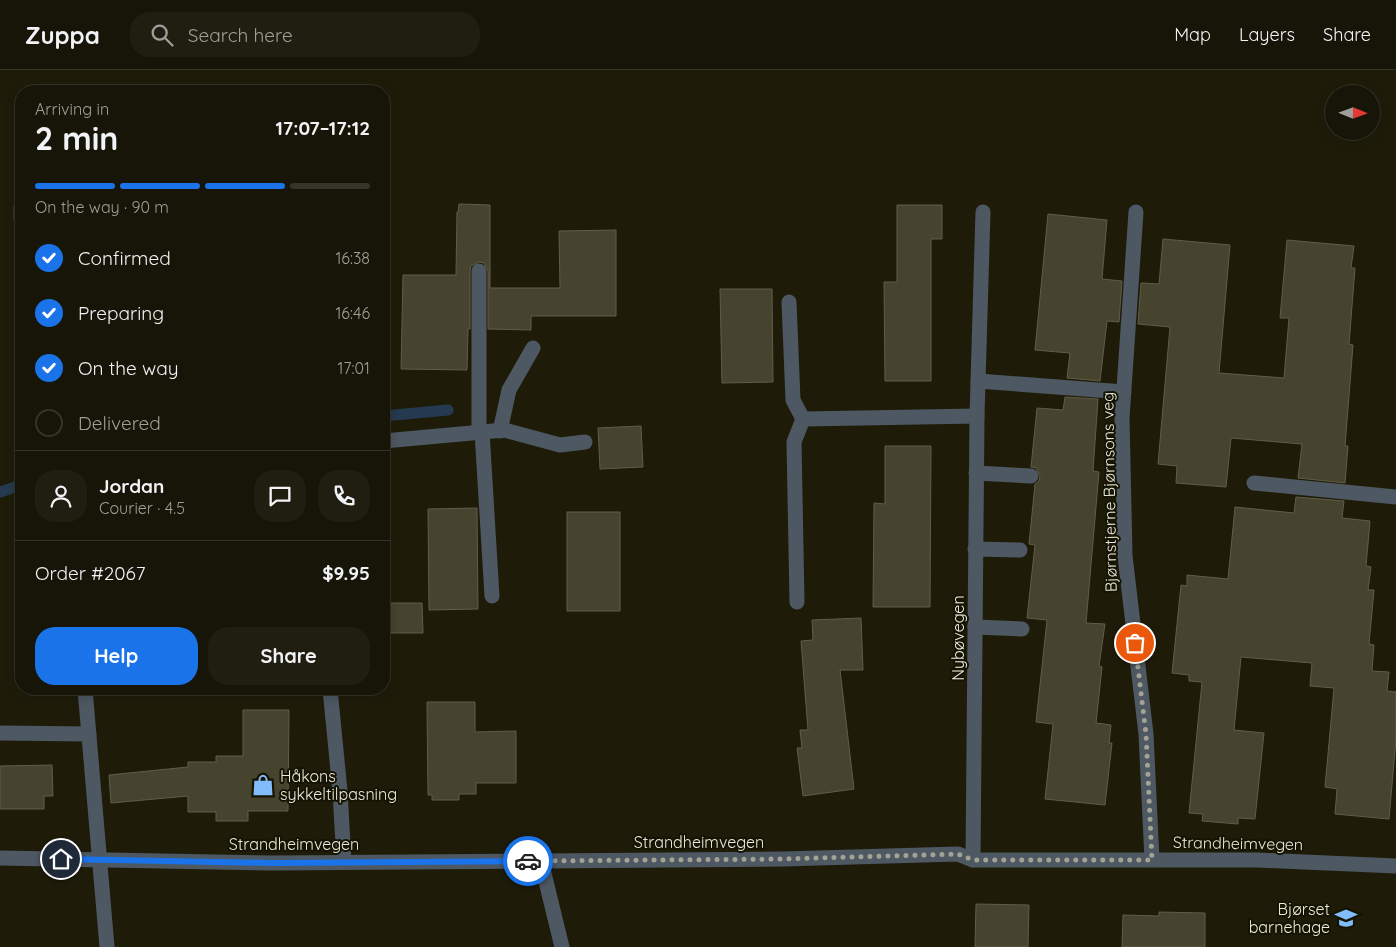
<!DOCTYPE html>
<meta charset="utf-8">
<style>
body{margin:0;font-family:Quicksand,sans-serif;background:#1f1e11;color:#f1f3f6;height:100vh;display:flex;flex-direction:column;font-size:19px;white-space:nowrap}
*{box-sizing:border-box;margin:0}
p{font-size:16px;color:#9e9f9b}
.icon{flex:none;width:28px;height:28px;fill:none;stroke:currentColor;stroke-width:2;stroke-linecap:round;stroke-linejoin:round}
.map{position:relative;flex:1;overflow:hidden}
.drawer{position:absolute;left:15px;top:15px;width:375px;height:610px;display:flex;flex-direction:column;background:#161507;border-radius:20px;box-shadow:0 2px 12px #0003,0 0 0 1px #353428}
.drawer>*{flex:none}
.needle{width:32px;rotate:91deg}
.fabs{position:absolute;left:1325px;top:15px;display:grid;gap:10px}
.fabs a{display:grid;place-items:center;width:55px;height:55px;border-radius:50%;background:#161507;box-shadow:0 2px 12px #0003,0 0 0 1px #353428;font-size:25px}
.pin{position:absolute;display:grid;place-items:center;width:42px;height:42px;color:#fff;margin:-21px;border:2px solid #fff;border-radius:50%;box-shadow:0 1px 5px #0007}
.courier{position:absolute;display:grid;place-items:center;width:50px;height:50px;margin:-25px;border:4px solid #1a73e8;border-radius:50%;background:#fff;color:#222;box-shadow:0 1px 6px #0007}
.head em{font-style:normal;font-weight:800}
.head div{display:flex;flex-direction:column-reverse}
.head{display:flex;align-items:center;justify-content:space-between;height:85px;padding:0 20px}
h1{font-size:32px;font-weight:800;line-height:38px}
.bar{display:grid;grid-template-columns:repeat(4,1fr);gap:8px 5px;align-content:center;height:60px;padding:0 20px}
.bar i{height:6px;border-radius:4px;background:#353428}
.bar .selected{background:#1a73e8}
.bar p{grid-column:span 4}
.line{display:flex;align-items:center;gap:12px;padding:0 20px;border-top:1px solid #353428}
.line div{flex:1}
.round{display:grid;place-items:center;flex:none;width:52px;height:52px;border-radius:20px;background:#1f1e11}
ol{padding:0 20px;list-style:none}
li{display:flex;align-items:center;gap:15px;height:55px}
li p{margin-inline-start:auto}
li .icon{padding:5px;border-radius:50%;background:#1a73e8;color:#fff;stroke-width:4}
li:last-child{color:#9e9f9b}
li i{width:28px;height:28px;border:2px solid #353428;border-radius:50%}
.button{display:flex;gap:10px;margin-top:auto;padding:10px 20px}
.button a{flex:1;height:58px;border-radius:20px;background:#1a73e8;color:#fff;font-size:20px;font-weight:800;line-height:58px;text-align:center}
.button a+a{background:#1f1e11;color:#f1f3f6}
header{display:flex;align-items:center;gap:30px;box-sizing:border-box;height:70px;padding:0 25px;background:#161507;border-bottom:1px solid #353428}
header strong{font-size:24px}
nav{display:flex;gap:28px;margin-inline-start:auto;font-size:18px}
.search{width:350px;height:45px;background:#1f1e11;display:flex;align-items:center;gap:12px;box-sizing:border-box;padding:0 18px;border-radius:20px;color:#9e9f9b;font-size:19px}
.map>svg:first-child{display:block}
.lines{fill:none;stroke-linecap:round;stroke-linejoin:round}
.stream{stroke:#253a50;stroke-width:11}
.building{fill:#46432f;stroke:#605e48}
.minor{stroke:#4e5863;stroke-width:15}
.done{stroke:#a3a293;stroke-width:5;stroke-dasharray:0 9}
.route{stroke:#1a73e8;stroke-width:6}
.labels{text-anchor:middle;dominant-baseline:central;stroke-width:4;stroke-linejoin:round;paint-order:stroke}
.street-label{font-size:16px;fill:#ebeade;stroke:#151302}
.poi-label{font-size:16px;fill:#ebeade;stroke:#151302;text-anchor:start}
</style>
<header>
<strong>Zuppa</strong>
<div class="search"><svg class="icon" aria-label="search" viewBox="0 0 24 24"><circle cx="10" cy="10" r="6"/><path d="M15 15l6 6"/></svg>Search here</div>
<nav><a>Map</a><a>Layers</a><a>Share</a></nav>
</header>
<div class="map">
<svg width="1396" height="877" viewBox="0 0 1396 877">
<rect width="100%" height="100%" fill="#1e1c09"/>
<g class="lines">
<g class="stream">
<path d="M 384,346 L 448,340"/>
<path d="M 0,422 L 21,415"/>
</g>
</g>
<g class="building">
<path d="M 459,134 L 490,135 L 490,218 L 560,218 L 559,161 L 616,160 L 616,246 L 531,246 L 531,260 L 488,259 L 488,201 L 484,193 L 479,192 L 471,196 L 470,201 L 470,259 L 468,259 L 467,300 L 401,299 L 403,205 L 456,205 L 457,142 L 458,142 Z"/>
<path d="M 897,135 L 942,135 L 942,169 L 931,169 L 931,311 L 885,311 L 884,212 L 897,212 Z"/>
<path d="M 1048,144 L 1107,150 L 1102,209 L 1122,211 L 1119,252 L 1107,251 L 1100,311 L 1067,308 L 1070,283 L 1035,280 Z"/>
<path d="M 1163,169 L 1230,175 L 1219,303 L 1284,308 L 1289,248 L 1280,248 L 1287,170 L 1354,176 L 1351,198 L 1355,198 L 1349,274 L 1353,275 L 1345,376 L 1348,376 L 1345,413 L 1298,408 L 1302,374 L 1231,368 L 1226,417 L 1176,413 L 1177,396 L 1158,394 L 1170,257 L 1138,254 L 1141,213 L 1159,214 Z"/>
<path d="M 720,219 L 772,219 L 773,312 L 722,313 Z"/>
<path d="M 1065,327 L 1098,329 L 1093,401 L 1099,402 L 1086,553 L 1105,554 L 1099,596 L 1102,597 L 1096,653 L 1111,655 L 1109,673 L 1112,673 L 1105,735 L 1045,729 L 1053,654 L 1036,652 L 1047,550 L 1027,548 L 1035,475 L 1029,474 L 1035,414 L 1039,411 L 1040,406 L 1036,398 L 1031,397 L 1037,338 L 1063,340 Z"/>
<path d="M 641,356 L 643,397 L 600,399 L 598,358 Z"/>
<path d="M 885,376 L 931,376 L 930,537 L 873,537 L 874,433 L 885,434 Z"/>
<path d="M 1296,427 L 1344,431 L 1342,448 L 1370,451 L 1366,496 L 1371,497 L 1368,520 L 1374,520 L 1369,574 L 1374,575 L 1372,601 L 1389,602 L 1387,621 L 1396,622 L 1396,669 L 1389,749 L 1335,744 L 1337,719 L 1325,717 L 1334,618 L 1310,616 L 1312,593 L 1241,587 L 1234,660 L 1264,663 L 1255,749 L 1238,748 L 1238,754 L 1202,751 L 1203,744 L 1189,743 L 1202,612 L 1189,611 L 1189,605 L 1172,603 L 1181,515 L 1187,516 L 1187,505 L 1228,509 L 1235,437 L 1294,443 Z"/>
<path d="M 477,438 L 478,539 L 429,540 L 428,439 Z"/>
<rect x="567" y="442" width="53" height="99"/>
<path d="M 384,533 L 422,533 L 423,563 L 384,563 Z"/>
<path d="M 861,548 L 863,600 L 840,600 L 854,719 L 803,726 L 797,678 L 802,678 L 800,660 L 808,660 L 801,571 L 813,570 L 812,550 Z"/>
<path d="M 427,632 L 475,632 L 475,662 L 516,661 L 516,713 L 476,713 L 476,724 L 459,724 L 459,730 L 432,730 L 432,725 L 428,725 Z"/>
<path d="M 243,640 L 289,640 L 288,741 L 248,741 L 248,751 L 216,751 L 216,742 L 188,742 L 188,726 L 111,733 L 109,705 L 188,697 L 188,692 L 216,692 L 216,686 L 243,686 Z"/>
<path d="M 52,695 L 53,726 L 44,726 L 44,739 L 0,739 L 0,696 Z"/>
<path d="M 976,834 L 1029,835 L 1028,877 L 975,877 Z"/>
<path d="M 1159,842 L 1205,843 L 1205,877 L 1122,877 L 1123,845 L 1159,846 Z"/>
</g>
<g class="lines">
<g class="minor">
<path d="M 21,137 L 21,148"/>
<path d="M 1136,142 L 1122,348 L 1125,486 L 1146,664 L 1152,790"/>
<path d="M 789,232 L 793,330 L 803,349 L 794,372 L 797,532"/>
<path d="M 978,311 L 1124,322"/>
<path d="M 803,349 L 977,346"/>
<path d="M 500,361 L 509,320 L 533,278"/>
<path d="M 479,362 L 479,201"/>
<path d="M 482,362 L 492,526"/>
<path d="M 384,371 L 504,360 L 560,375 L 585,372"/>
<path d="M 976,403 L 1031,406"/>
<path d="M 1254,413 L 1396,427"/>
<path d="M 975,479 L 1020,480"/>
<path d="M 975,557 L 1022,559"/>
<path d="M 85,619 L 107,877"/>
<path d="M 330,619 L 340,721 L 344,792"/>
<path d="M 0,663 L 89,664"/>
<path d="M 0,788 L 274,793 L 783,789 L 958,784 L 973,790 L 1257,790 L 1396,796"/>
<path d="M 973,790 L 977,346 L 983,142"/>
<path d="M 541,791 L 562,877"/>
</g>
</g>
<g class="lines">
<path class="done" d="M 528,791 L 783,789 L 958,784 L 973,790 L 1152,790 L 1146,664 L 1135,573"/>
<path class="route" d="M 61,789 L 274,793 L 528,791"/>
</g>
<defs>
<g id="shop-bare" transform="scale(1.725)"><path d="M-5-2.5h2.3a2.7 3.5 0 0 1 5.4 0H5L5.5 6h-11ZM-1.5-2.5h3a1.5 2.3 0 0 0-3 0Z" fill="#83bcfb" stroke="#151302" stroke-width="2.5" paint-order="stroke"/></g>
<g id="school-bare" transform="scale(1.725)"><path d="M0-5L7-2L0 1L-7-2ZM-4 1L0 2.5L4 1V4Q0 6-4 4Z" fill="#83bcfb" stroke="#151302" stroke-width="2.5" paint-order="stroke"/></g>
</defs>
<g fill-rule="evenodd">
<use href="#shop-bare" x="263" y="715"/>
<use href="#school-bare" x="1346" y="848"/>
</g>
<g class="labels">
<g class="street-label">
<text transform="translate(1109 422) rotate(-91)">Bjørnstjerne Bjørnsons veg</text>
<text transform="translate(958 568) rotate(-90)">Nybøvegen</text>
<text x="699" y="772">Strandheimvegen</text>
<text transform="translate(1238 773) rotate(1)">Strandheimvegen</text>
<text x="294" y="774">Strandheimvegen</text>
</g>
<g class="poi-label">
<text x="280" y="706">Håkons<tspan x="280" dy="18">sykkeltilpasning</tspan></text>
<text x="1330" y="839" text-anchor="end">Bjørset<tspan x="1330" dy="18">barnehage</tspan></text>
</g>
</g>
</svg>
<div class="fabs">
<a><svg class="needle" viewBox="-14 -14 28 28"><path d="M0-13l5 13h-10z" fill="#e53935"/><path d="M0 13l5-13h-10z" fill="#9e9f9b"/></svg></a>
</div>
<div class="pin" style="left:1135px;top:573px;background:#ea580c"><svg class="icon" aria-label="bag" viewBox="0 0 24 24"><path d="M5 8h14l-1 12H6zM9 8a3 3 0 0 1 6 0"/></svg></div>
<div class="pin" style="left:61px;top:789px;background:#1f2937"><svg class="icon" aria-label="home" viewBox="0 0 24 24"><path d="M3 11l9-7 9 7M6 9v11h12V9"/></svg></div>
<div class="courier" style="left:528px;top:791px"><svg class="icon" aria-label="car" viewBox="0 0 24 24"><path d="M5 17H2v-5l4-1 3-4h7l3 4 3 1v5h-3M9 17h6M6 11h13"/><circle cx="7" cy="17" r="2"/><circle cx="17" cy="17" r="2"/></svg></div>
<section class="drawer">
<div class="head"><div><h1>2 min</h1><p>Arriving in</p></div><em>17:07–17:12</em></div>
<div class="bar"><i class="selected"></i><i class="selected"></i><i class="selected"></i><i></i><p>On the way · 90 m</p></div>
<ol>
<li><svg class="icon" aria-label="check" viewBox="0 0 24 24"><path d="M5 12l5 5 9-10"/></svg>Confirmed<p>16:38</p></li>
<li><svg class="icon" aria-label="check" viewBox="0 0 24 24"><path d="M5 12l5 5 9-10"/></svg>Preparing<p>16:46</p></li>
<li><svg class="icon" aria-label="check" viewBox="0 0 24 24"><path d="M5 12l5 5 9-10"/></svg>On the way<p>17:01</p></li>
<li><i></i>Delivered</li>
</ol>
<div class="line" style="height:90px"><a class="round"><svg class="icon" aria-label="person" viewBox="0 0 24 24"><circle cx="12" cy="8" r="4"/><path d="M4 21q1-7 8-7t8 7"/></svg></a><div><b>Jordan</b><p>Courier · 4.5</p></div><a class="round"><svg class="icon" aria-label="chat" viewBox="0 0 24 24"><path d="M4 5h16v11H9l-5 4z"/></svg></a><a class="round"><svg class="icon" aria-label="phone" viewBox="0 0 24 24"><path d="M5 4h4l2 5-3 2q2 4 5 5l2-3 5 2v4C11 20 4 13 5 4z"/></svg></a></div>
<div class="line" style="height:65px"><div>Order #2067</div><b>$9.95</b></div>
<div class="button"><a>Help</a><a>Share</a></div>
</section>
</div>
